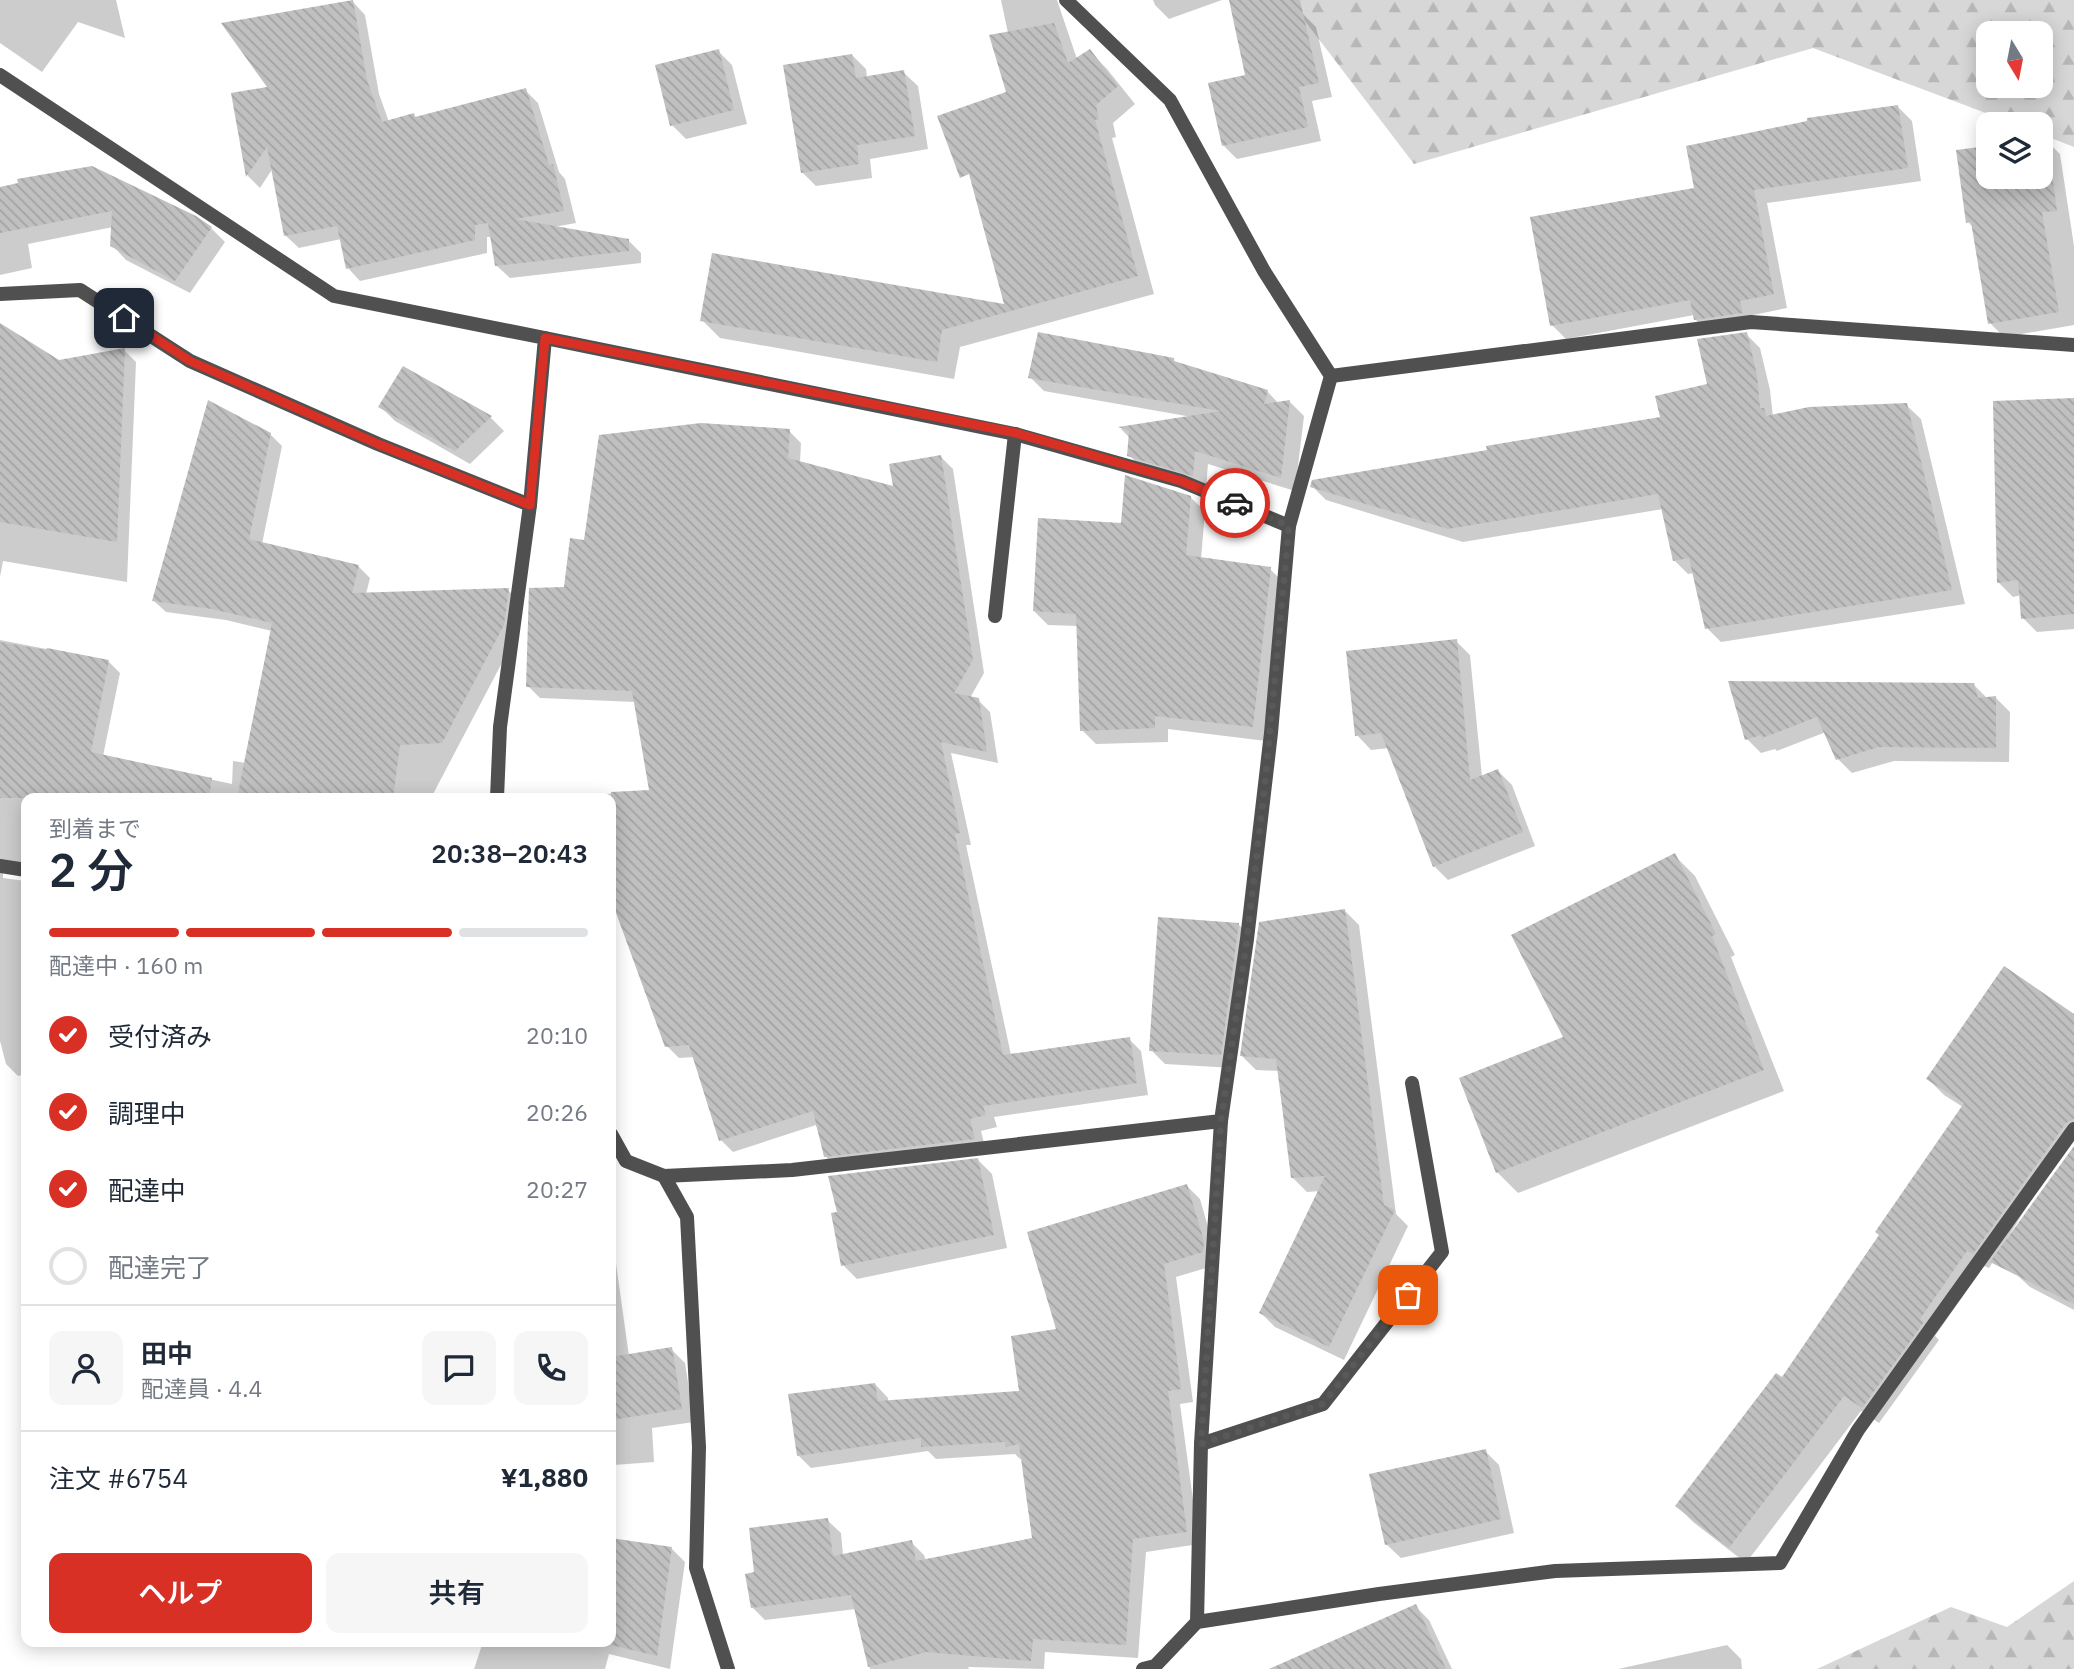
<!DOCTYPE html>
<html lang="ja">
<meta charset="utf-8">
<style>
body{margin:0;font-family:"IBM Plex Sans","Noto Sans JP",sans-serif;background:#f6f6f7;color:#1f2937;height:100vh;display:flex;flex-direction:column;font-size:26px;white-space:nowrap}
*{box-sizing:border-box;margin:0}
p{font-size:23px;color:#747a83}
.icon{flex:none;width:38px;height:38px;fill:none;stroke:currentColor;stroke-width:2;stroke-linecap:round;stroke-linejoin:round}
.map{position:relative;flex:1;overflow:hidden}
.side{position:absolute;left:21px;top:793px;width:595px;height:854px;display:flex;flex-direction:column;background:#fff;border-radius:14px;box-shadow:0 4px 18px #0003}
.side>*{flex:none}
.needle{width:46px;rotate:170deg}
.tools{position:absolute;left:1976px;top:21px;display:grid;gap:14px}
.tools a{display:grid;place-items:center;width:77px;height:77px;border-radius:14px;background:#fff;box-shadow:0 4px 18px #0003;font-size:35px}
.pin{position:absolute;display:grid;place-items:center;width:60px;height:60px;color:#fff;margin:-30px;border-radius:14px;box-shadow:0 4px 10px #0006}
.courier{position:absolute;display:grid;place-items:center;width:70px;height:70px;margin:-35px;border:5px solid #d93025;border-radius:50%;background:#fff;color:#222;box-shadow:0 2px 9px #0007}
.summary em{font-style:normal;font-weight:600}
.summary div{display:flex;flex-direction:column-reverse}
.summary{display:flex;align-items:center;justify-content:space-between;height:119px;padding:0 28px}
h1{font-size:46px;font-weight:600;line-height:52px}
.bar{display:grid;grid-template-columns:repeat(4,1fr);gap:10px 7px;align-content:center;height:84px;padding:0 28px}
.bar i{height:9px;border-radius:5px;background:#e0e1e3}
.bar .current{background:#d93025}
.bar p{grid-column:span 4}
.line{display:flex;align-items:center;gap:18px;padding:0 28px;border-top:2px solid #e0e1e3}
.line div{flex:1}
.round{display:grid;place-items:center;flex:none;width:74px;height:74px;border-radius:14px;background:#f6f6f7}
ol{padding:0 28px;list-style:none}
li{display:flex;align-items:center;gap:21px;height:77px}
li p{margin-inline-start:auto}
li .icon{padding:7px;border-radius:50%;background:#d93025;color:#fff;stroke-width:4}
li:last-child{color:#747a83}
li i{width:38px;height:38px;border:4px solid #e0e1e3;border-radius:50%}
.primary-button{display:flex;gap:14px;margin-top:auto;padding:14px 28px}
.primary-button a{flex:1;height:80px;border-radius:14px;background:#d93025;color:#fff;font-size:28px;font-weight:600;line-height:80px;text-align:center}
.primary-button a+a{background:#f6f6f7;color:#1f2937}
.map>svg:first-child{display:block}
.forest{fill:url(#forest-firs);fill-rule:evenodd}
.shadow{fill:#0003}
.building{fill:url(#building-back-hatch)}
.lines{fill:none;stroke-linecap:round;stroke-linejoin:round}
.lane{stroke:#505050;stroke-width:14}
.street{stroke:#505050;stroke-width:14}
.done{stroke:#595959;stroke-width:7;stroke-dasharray:0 12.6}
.route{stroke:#d93025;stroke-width:9}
</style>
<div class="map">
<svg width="2074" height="1669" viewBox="0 0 2074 1669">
<defs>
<pattern id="forest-firs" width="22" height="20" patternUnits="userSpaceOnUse" patternTransform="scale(1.75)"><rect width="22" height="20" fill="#d7d7d7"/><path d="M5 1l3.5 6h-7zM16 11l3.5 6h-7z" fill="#b7b7b7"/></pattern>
<pattern id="building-back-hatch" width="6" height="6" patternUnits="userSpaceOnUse" patternTransform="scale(1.75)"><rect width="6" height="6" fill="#c0c0c0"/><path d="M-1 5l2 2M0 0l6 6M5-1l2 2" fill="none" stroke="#a3a3a3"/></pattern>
</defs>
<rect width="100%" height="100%" fill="#fff"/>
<g class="forest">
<path d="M 1289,0 L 2074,0 L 2074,147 L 2041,134 L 2040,124 L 2015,124 L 1813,48 L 1414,164 ZM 1988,33 L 2040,33 L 2040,86 L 1988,86 Z"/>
<path d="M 2074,1581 L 2074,1669 L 1817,1669 L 1951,1607 L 2007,1627 Z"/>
</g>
<g class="shadow">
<path d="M 0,0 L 116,0 L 125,38 L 78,22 L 42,72 L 0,43 Z"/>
<path d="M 1001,0 L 1057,0 L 1077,59 L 1089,51 L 1107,69 L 1135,104 L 1113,123 L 1116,137 L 1112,138 L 1154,294 L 960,347 L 954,379 L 720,338 L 702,320 L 1007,306 L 1008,33 Z"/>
<path d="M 1153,0 L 1222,0 L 1169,19 L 1155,5 Z"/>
<path d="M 353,2 L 365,15 L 379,94 L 389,122 L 413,115 L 417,118 L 525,90 L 538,103 L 559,172 L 565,179 L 576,223 L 554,227 L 628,240 L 641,253 L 641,263 L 510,278 L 497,266 L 492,237 L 487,237 L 487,253 L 360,281 L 348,268 L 341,239 L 299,248 L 286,236 L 273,168 L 260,188 L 248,176 L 233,94 L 270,88 Z"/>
<path d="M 1302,13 L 1316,27 L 1332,97 L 1312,101 L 1321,141 L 1237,159 L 1223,145 L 1247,76 Z"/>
<path d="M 718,51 L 732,65 L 747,124 L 686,139 L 672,125 Z"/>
<path d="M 852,55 L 866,69 L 867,78 L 903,72 L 918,86 L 928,149 L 870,159 L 872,178 L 816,186 L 802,172 Z"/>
<path d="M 1898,107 L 1912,121 L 1921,181 L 1767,203 L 1787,308 L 1753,315 L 1756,327 L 1709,333 L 1695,319 L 1694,315 L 1566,339 L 1552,325 L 1696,189 Z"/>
<path d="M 2046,140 L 2060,154 L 2074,246 L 2074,325 L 2004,337 L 1990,323 L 1974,228 L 1968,222 L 1988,148 L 1988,177 L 2040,177 Z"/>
<path d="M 0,188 L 195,218 L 211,228 L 225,242 L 190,293 L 126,260 L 112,245 L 113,227 L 28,244 L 32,268 L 0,275 Z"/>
<path d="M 0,325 L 59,362 L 124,350 L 136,362 L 127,582 L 3,561 L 0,577 Z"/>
<path d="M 1746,334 L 1760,348 L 1770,390 L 1773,417 L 1906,405 L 1921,419 L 1965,604 L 1721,642 L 1707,628 L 1694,573 L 1688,574 L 1674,560 L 1663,509 L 1463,542 L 1326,500 L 1312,486 L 1662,418 L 1709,385 Z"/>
<path d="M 1173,360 L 1177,363 L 1267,391 L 1279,404 L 1290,402 L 1304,416 L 1295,491 L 1208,464 L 1206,488 L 1143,469 L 1129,455 L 1130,438 L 1121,429 L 1192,417 L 1044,391 L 1030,377 Z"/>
<path d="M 403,368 L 491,418 L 504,431 L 470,464 L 395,421 L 381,407 Z"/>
<path d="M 2074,400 L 2074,629 L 2037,632 L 2023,618 L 2021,595 L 2013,597 L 1999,583 Z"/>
<path d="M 789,431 L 801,443 L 800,463 L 895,489 L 941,457 L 953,469 L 984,673 L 970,698 L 978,700 L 990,712 L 998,763 L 951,753 L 971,845 L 966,845 L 1011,1055 L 1129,1039 L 1141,1051 L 1148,1095 L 994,1117 L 997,1127 L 981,1131 L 986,1151 L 837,1168 L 825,1156 L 816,1125 L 733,1152 L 721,1140 L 695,1057 L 679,1058 L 667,1046 L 611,894 L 611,798 L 525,798 L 525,795 L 575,796 L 651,791 L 636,702 L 540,698 L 528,686 L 586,542 Z"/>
<path d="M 270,434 L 282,446 L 262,544 L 358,566 L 370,578 L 366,594 L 508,590 L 520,602 L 515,638 L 431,798 L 26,798 L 26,869 L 3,872 L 3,878 L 26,881 L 26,1074 L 18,1076 L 6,1064 L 0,1041 L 0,640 L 108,661 L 120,673 L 103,756 L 232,784 L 233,761 L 246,763 L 272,631 L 226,620 L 166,612 L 154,601 Z"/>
<path d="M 1190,497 L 1205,511 L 1201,559 L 1270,569 L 1284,583 L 1266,741 L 1168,729 L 1168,742 L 1096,744 L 1082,730 L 1078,626 L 1048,625 L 1034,611 Z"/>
<path d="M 1456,641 L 1470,655 L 1482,777 L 1498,771 L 1512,785 L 1535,846 L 1448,880 L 1434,866 L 1389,748 L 1371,750 L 1357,735 Z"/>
<path d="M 1731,683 L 1973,684 L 1988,699 L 1996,698 L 2010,712 L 2009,762 L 1894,761 L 1852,773 L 1838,759 L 1826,732 L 1777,751 L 1775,749 L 1761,753 L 1747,739 Z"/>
<path d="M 1674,855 L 1695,876 L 1735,955 L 1731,957 L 1784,1091 L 1518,1193 L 1497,1172 L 1565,1038 Z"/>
<path d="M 1345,911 L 1359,925 L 1396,1214 L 1408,1226 L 1344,1360 L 1275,1327 L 1261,1313 L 1320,1191 L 1307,1192 L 1293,1178 L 1279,1071 L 1256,1070 L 1242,1056 Z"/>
<path d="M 1238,924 L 1252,938 L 1234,1068 L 1165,1064 L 1151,1050 Z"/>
<path d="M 2074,1016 L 2074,1130 L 1989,1268 L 1984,1266 L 1935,1336 L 1939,1340 L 1879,1423 L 1861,1411 L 1746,1563 L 1693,1522 L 1677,1506 L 1782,1380 L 1881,1235 L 1963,1107 L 1944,1095 L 1928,1079 Z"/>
<path d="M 978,1160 L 992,1174 L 1007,1248 L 857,1279 L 843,1265 Z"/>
<path d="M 1187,1186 L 1200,1199 L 1216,1255 L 1216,1265 L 1176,1277 L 1193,1402 L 1180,1404 L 1199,1544 L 1146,1552 L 1138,1658 L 1045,1652 L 1044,1669 L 968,1667 L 969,1669 L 870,1669 L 856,1609 L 765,1620 L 752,1607 L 756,1573 L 827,1520 L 841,1533 L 843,1555 L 911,1542 L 924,1555 L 926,1561 L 1034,1539 L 1023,1459 L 1020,1459 L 1015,1454 L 936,1459 L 928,1451 L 811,1468 L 798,1455 L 875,1384 L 888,1398 L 888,1402 L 1021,1393 L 1058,1331 Z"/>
<path d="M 2074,1207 L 2074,1310 L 2030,1287 L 2017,1275 Z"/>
<path d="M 611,1228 L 629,1356 L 671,1349 L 685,1363 L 694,1422 L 652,1428 L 654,1462 L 614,1465 L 611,1486 Z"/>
<path d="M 1485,1451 L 1499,1465 L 1514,1533 L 1401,1558 L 1386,1544 Z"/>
<path d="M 611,1540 L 672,1549 L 685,1562 L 670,1669 L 609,1654 L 605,1669 L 474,1669 L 483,1642 L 611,1642 Z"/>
<path d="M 1415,1606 L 1429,1620 L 1452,1669 L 1313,1669 Z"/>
<path d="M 1727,1645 L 1741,1659 L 1742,1669 L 1618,1669 Z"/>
</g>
<g class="building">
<path d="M 353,0 L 367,80 L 382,122 L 414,113 L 415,117 L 526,88 L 549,165 L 553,164 L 564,211 L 515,219 L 629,239 L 629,251 L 495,266 L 488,223 L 475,225 L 475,240 L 346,269 L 337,226 L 284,236 L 267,147 L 246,177 L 231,93 L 267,87 L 221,23 Z"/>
<path d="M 1229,0 L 1300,0 L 1319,83 L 1299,87 L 1308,127 L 1222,146 L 1208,83 L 1245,75 Z"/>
<path d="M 1054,23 L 1068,63 L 1090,49 L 1118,86 L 1096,105 L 1099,119 L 1095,120 L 1138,276 L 942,330 L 937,362 L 700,321 L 712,253 L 1004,304 L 969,174 L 960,178 L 937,116 L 1006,92 L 989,35 Z"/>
<path d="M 719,49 L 734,110 L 670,126 L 655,65 Z"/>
<path d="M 852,54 L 856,78 L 904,70 L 915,136 L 857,145 L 859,164 L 801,173 L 783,65 Z"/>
<path d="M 1898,105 L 1908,168 L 1754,190 L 1774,294 L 1740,301 L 1743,313 L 1694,320 L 1690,300 L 1550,326 L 1530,217 L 1694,188 L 1686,146 L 1807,121 L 1807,118 Z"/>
<path d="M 2047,138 L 2057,211 L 2042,212 L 2059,312 L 1988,324 L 1971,222 L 1966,223 L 1956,150 L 1988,146 L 1988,177 L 2040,177 L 2040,139 Z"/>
<path d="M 92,166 L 196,216 L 212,227 L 175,281 L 110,246 L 112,211 L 0,233 L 0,187 L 18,183 L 17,179 Z"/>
<path d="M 0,323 L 59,360 L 125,348 L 117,542 L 0,522 Z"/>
<path d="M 1038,332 L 1174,358 L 1174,361 L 1268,390 L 1264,404 L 1290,400 L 1281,478 L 1195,451 L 1193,476 L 1127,456 L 1129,431 L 1118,427 L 1221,411 L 1028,378 Z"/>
<path d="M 1747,332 L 1757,375 L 1760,408 L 1764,408 L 1766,416 L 1809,407 L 1907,403 L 1952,590 L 1705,629 L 1689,558 L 1673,561 L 1658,494 L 1448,529 L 1310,487 L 1312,480 L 1487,450 L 1486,446 L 1660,417 L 1655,396 L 1707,384 L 1697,339 Z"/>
<path d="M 403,366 L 492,416 L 455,451 L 378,407 Z"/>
<path d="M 2074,398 L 2074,614 L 2021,619 L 2018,580 L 1997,583 L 1993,401 Z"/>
<path d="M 208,400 L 271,433 L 249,539 L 359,565 L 352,593 L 509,588 L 504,625 L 442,743 L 400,745 L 393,798 L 237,798 L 272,623 L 212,609 L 152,601 Z"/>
<path d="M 701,423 L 790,429 L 788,458 L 893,486 L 889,464 L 941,455 L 973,660 L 954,693 L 979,698 L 987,752 L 941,742 L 960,833 L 955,834 L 1003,1055 L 1130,1037 L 1137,1083 L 983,1106 L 986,1115 L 970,1119 L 975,1139 L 824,1157 L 813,1111 L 719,1141 L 689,1045 L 665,1047 L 611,899 L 611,792 L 649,790 L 632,691 L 526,687 L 529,588 L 564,587 L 570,538 L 584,540 L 599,435 Z"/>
<path d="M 1125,475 L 1191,496 L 1186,555 L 1271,567 L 1253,727 L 1155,716 L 1155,728 L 1080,731 L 1076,614 L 1033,611 L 1038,518 L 1121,523 Z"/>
<path d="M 1457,639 L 1470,780 L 1498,769 L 1523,832 L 1433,867 L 1381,733 L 1355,736 L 1346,651 Z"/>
<path d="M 0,642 L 46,650 L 47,648 L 109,660 L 91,752 L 212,778 L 209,798 L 0,798 Z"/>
<path d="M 1728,681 L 1974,683 L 1978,698 L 1996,696 L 1996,748 L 1879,747 L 1836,760 L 1817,717 L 1762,738 L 1761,735 L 1745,740 Z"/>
<path d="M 1675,853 L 1716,934 L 1712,936 L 1764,1070 L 1496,1173 L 1459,1078 L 1563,1037 L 1511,935 Z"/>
<path d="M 1345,909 L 1384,1205 L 1395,1210 L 1329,1347 L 1259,1313 L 1325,1176 L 1291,1178 L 1276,1059 L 1240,1056 L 1259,922 Z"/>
<path d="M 1158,917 L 1239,923 L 1221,1055 L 1149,1051 Z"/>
<path d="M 2004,966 L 2074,1014 L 2074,1119 L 2066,1123 L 1973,1254 L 1967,1251 L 1920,1319 L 1924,1322 L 1862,1408 L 1844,1396 L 1729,1548 L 1675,1506 L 1776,1373 L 1782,1377 L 1879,1235 L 1875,1232 L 1964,1103 L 1926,1079 Z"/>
<path d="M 2074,1146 L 2074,1304 L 1990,1262 Z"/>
<path d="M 978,1158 L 994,1235 L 841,1266 L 831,1213 L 837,1212 L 828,1176 Z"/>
<path d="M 1187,1184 L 1204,1241 L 1203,1252 L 1164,1264 L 1181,1389 L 1168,1391 L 1187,1532 L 1133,1539 L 1126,1645 L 1033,1639 L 1031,1661 L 927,1652 L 868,1667 L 851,1595 L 751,1608 L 745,1574 L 754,1572 L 749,1528 L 828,1518 L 833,1556 L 912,1540 L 916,1561 L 1032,1538 L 1019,1444 L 1006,1447 L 1005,1442 L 921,1447 L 921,1438 L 797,1456 L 788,1394 L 875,1383 L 878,1401 L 1019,1391 L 1011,1336 L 1056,1329 L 1027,1232 Z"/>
<path d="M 672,1347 L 682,1409 L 611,1420 L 611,1357 Z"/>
<path d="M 1486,1449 L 1501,1519 L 1385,1545 L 1369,1474 Z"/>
<path d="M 611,1538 L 672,1547 L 657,1656 L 611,1645 Z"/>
<path d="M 1416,1604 L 1446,1669 L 1269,1669 Z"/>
</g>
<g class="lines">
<g class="lane">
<path d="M 0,75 L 334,296 L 545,338 L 530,505 L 500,727 L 497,798"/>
<path d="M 0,294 L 80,290 L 190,361 L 378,444 L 530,505"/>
<path d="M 545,338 L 1015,434 L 1181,481 L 1289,526"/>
<path d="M 995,616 L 1015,434"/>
<path d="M 664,1176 L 687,1217 L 699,1447 L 696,1568 L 728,1669"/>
<path d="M 1201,1444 L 1323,1404 L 1442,1252 L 1412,1083"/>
<path d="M 1143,1669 L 1155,1666 L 1197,1622 L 1379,1594 L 1555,1571 L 1780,1563 L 1858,1430 L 2074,1129"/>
</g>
<g class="street">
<path d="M 1331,376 L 1751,322 L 2074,345"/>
<path d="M 0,866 L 26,870"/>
<path d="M 611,1134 L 626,1161 L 664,1176 L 792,1170 L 1221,1121 L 1247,939 L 1271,733 L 1289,526 L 1331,376 L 1264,271 L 1170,100 L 1066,0"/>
<path d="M 1197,1622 L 1201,1444 L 1221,1121"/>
</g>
</g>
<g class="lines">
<path class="done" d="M 1235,503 L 1289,526 L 1265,784 L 1247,939 L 1221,1121 L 1201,1444 L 1323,1404 L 1408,1295"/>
<path class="route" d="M 124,318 L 190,361 L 378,444 L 530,505 L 545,338 L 1016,433 L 1181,481 L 1235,503"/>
</g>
</svg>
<div class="tools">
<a><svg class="needle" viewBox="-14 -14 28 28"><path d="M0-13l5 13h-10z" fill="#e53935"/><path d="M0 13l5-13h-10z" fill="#747a83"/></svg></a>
<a><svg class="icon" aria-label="layers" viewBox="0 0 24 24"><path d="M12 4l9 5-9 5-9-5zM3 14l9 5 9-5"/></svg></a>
</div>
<div class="pin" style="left:1408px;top:1295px;background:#ea580c"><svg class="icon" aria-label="bag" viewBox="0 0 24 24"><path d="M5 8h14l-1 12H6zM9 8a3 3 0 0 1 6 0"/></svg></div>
<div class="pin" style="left:124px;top:318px;background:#1f2937"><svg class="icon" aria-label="home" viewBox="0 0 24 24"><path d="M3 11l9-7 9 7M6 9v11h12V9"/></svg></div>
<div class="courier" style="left:1235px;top:503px"><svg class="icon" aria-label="car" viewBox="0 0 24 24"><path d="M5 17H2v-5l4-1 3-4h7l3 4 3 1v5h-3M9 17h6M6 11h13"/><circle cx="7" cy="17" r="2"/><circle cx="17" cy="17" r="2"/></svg></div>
<section class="side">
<div class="summary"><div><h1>2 分</h1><p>到着まで</p></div><em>20:38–20:43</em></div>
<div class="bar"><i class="current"></i><i class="current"></i><i class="current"></i><i></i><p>配達中 · 160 m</p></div>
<ol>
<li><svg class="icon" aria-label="check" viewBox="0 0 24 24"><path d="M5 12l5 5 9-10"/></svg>受付済み<p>20:10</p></li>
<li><svg class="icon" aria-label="check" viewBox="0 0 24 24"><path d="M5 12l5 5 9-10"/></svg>調理中<p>20:26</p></li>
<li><svg class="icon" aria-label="check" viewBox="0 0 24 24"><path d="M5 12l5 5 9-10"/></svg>配達中<p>20:27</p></li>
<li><i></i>配達完了</li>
</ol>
<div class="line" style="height:126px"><a class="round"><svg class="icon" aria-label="person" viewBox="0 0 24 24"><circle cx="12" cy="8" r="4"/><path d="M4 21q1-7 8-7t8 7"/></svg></a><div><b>田中</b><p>配達員 · 4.4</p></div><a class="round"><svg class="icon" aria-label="chat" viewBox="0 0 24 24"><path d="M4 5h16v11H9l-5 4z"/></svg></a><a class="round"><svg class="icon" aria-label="phone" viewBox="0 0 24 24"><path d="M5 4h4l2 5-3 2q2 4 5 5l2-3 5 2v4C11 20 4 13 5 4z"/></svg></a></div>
<div class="line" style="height:91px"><div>注文 #6754</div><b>¥1,880</b></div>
<div class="primary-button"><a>ヘルプ</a><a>共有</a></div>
</section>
</div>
